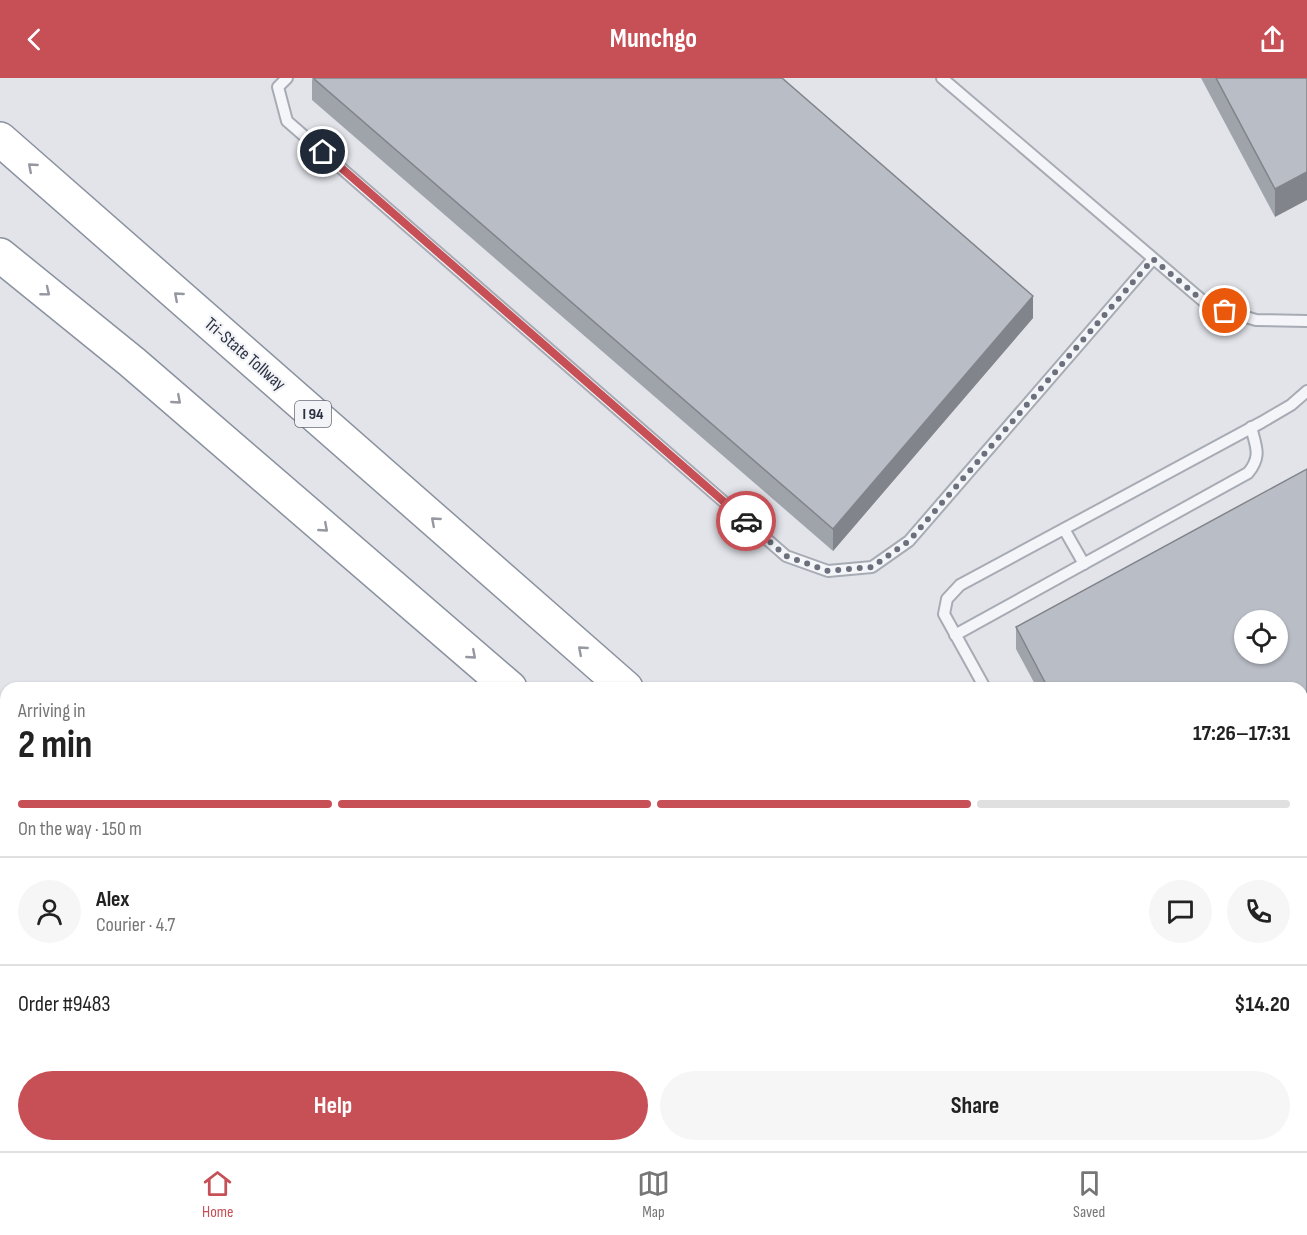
<!DOCTYPE html>
<meta charset="utf-8">
<style>
body{margin:0;font-family:"Sofia Sans Condensed",sans-serif;background:#f6f6f6;color:#222;height:100vh;display:flex;flex-direction:column;font-size:22px;white-space:nowrap}
*{box-sizing:border-box;margin:0}
p{font-size:20px;color:#767676}
.icon{flex:none;width:33px;height:33px;fill:none;stroke:currentColor;stroke-width:2;stroke-linecap:round;stroke-linejoin:round}
.map{position:relative;flex:1;overflow:hidden}
.sheet{position:absolute;left:0px;top:604px;width:1308px;height:470px;display:flex;flex-direction:column;background:#fff;border-radius:18px 18px 0 0;box-shadow:0 2px 4px #0004}
.sheet>*{flex:none}
.buttons{position:absolute;left:1234px;top:532px;display:grid;gap:12px}
.buttons a{display:grid;place-items:center;width:54px;height:54px;border-radius:50%;background:#fff;box-shadow:0 2px 4px #0004;font-size:30px}
.pin{position:absolute;display:grid;place-items:center;width:51px;height:51px;color:#fff;margin:-26px;border:3px solid #fff;border-radius:50%;box-shadow:0 2px 6px #0007}
.courier{position:absolute;display:grid;place-items:center;width:60px;height:60px;margin:-30px;border:4px solid #c74f56;border-radius:50%;background:#fff;color:#222;box-shadow:0 2px 8px #0007}
.summary em{font-style:normal;font-weight:700}
.summary div{display:flex;flex-direction:column-reverse}
.summary{display:flex;align-items:center;justify-content:space-between;height:102px;padding:0 18px}
h1{font-size:39px;font-weight:700;line-height:45px}
.bar{display:grid;grid-template-columns:repeat(4,1fr);gap:9px 6px;align-content:center;height:72px;padding:0 18px}
.bar i{height:8px;border-radius:4px;background:#e0e0e0}
.bar .on{background:#c74f56}
.bar p{grid-column:span 4}
.line{display:flex;align-items:center;gap:15px;padding:0 18px;border-top:2px solid #e0e0e0}
.line div{flex:1}
.round{display:grid;place-items:center;flex:none;width:63px;height:63px;border-radius:32px;background:#f6f6f6}
.primary-button{display:flex;gap:12px;margin-top:auto;padding:12px 18px}
.primary-button a{flex:1;height:69px;border-radius:36px;background:#c74f56;color:#fff;font-size:24px;font-weight:700;line-height:69px;text-align:center}
.primary-button a+a{background:#f6f6f6;color:#222}
header{display:flex;justify-content:space-between;align-items:center;height:78px;padding:0 18px;background:#c74f56;color:#fff;font-size:27px;font-weight:700}
.dock{display:flex;justify-content:space-around;align-items:center;height:84px;border-top:2px solid #e0e0e0;background:#fff;font-size:16px;color:#767676}
.dock a{display:grid;justify-items:center;gap:3px}
.dock .on{color:#c74f56}
.map>svg:first-child{display:block}
.green{fill:#c6d3c4}
.water{fill:#9fafc7}
.lines{fill:none;stroke-linecap:round;stroke-linejoin:round}
.lane-casing{stroke:#a7abb4;stroke-width:14}
.highway-casing{stroke:#8a919f;stroke-width:36}
.path{stroke:#c0c2c8;stroke-width:4;stroke-dasharray:4.5 4.5;stroke-linecap:butt}
.lane{stroke:#f4f5f8;stroke-width:10}
.highway{stroke:#fff;stroke-width:33}
.wall{fill:#9fa3aa}
.shaded-wall{fill:#82848b}
.building{fill:#b9bdc6;stroke:#82848b;stroke-width:1.5;fill-rule:evenodd}
.oneway{stroke:#9598a0}
.done{stroke:#6b707c;stroke-width:6;stroke-dasharray:0 10.8}
.route{stroke:#c74f56;stroke-width:8}
.labels{text-anchor:middle;dominant-baseline:central;stroke-width:4.5;stroke-linejoin:round;paint-order:stroke}
.shield{fill:#f2f3f7;stroke:#676b78;stroke-width:1.5}
.shield-label{font-size:16px;font-weight:bold;fill:#2b3141}
.street-label{font-size:18px;fill:#2b3141;stroke:#f2f3f7}
</style>
<header><svg class="icon" aria-label="back" viewBox="0 0 24 24"><path d="M15 5l-7 7 7 7"/></svg>Munchgo<svg class="icon" aria-label="share" viewBox="0 0 24 24"><path d="M12 15V3M7 8l5-5 5 5M5 13v7h14v-7"/></svg></header>
<div class="map">
<svg width="1307" height="1073" viewBox="0 0 1307 1073">
<rect width="100%" height="100%" fill="#e2e4ea"/>
<path class="green" d="M 0,755 L 6,757 L 6,1068 L 500,1068 L 506,1073 L 0,1073 Z"/>
<path class="water" d="M 6,918 L 6,1068 L 68,1068 L 64,1073 L 9,1073 L 8,1071 L 0,1073 L 0,921 Z"/>
<g class="lines">
<g class="lane-casing">
<g id="lane">
<path d="M 287,0 L 278,9 L 287,43 L 786,478 L 828,493 L 872,489 L 909,463 L 1153,181"/>
<path d="M 942,0 L 1209,228 L 1256,242 L 1307,243"/>
<path d="M 1064,451 L 1084,486"/>
<path d="M 955,557 L 1248,395 C 1262,378 1256,369 1251,349"/>
<path d="M 985,610 L 944,536 L 947,521 L 960,507 L 1262,344 L 1291,327 L 1307,313"/>
<path d="M 0,725 L 6,727"/>
<path d="M 1302,936 L 1307,934"/>
<path d="M 526,1068 L 532,1073"/>
</g>
</g>
<g class="highway-casing">
<g id="highway">
<path d="M 0,61 L 626,610"/>
<path d="M 0,177 L 132,284 L 510,610"/>
<path d="M 1031,1068 L 1036,1073"/>
<path d="M 1147,1068 L 1152,1073"/>
</g>
</g>
<g class="path">
<path d="M 0,852 L 6,853"/>
<path d="M 0,897 L 6,897"/>
<path d="M 0,987 L 6,982"/>
<path d="M 0,1020 L 6,1016"/>
<path d="M 0,1047 L 6,1042"/>
<path d="M 146,1073 L 153,1068"/>
<path d="M 233,1073 L 234,1068"/>
</g>
<use href="#lane" class="lane"/>
<use href="#highway" class="highway"/>
</g>
<g class="wall">
<path d="M 1201,0 L 1307,0 L 1275,139 Z"/>
<path d="M 312,1 L 1033,240 L 833,473 L 312,22 Z"/>
<path d="M 1307,391 L 1307,803 L 1302,806 L 1302,610 L 1037,610 L 1016,571 L 1016,549 Z"/>
<path d="M 6,956 L 6,981 L 0,973 L 0,960 Z"/>
<path d="M 6,992 L 6,1012 L 0,1004 L 0,996 Z"/>
<path d="M 416,1068 L 460,1068 L 460,1071 L 458,1073 L 416,1073 Z"/>
</g>
<g class="shaded-wall">
<path d="M 1307,94 L 1307,122 L 1275,139 L 1275,111 Z"/>
<path d="M 1033,218 L 1033,240 L 833,473 L 833,451 Z"/>
<path d="M 1307,782 L 1307,803 L 1302,806 L 1302,784 Z"/>
<path d="M 450,1068 L 460,1068 L 460,1071 L 458,1073 L 445,1073 Z"/>
</g>
<g class="building">
<path d="M 313,0 L 782,0 L 1033,218 L 833,451 Z"/>
<path d="M 1216,0 L 1307,0 L 1307,94 L 1275,111 Z"/>
<path d="M 1307,391 L 1307,782 L 1302,784 L 1302,610 L 1048,610 L 1016,549 ZM 1245,543 L 1278,543 L 1278,576 L 1245,576 Z"/>
<path d="M 6,956 L 6,974 L 0,966 L 0,960 Z"/>
<path d="M 6,992 L 6,1004 L 0,996 Z"/>
<path d="M 426,1068 L 450,1068 L 445,1073 L 432,1073 Z"/>
</g>
<defs><path id="oneway-chevron" d="M-2-3.5L2.5 0L-2 3.5" fill="none" stroke-width="1.6" stroke-linecap="round" stroke-linejoin="round" transform="scale(1.5)"/></defs>
<g class="oneway">
<use href="#oneway-chevron" transform="translate(32 89) rotate(-139)"/>
<use href="#oneway-chevron" transform="translate(46 214) rotate(39)"/>
<use href="#oneway-chevron" transform="translate(178 218) rotate(-139)"/>
<use href="#oneway-chevron" transform="translate(177 322) rotate(41)"/>
<use href="#oneway-chevron" transform="translate(435 443) rotate(-139)"/>
<use href="#oneway-chevron" transform="translate(324 450) rotate(41)"/>
<use href="#oneway-chevron" transform="translate(582 572) rotate(-139)"/>
<use href="#oneway-chevron" transform="translate(472 577) rotate(41)"/>
</g>
<g class="lines">
<path class="done" d="M 746,443 L 786,478 L 828,493 L 872,489 L 909,463 L 1153,181 L 1209,228 L 1225,233"/>
<path class="route" d="M 323,74 L 746,443"/>
</g>
<g class="labels">
<rect class="shield" x="295" y="323" width="36" height="26" rx="4.5"/>
<g class="shield-label">
<text x="313" y="336">I 94</text>
</g>
<g class="street-label">
<text transform="translate(245 276) rotate(41)">Tri-State Tollway</text>
</g>
</g>
</svg>
<div class="buttons">
<a><svg class="icon" aria-label="locate" viewBox="0 0 24 24"><circle cx="12" cy="12" r="6"/><path d="M12 2v4M12 18v4M2 12h4M18 12h4"/></svg></a>
</div>
<div class="pin" style="left:1225px;top:233px;background:#ea580c"><svg class="icon" aria-label="bag" viewBox="0 0 24 24"><path d="M5 8h14l-1 12H6zM9 8a3 3 0 0 1 6 0"/></svg></div>
<div class="pin" style="left:323px;top:74px;background:#1f2937"><svg class="icon" aria-label="home" viewBox="0 0 24 24"><path d="M3 11l9-7 9 7M6 9v11h12V9"/></svg></div>
<div class="courier" style="left:746px;top:443px"><svg class="icon" aria-label="car" viewBox="0 0 24 24"><path d="M5 17H2v-5l4-1 3-4h7l3 4 3 1v5h-3M9 17h6M6 11h13"/><circle cx="7" cy="17" r="2"/><circle cx="17" cy="17" r="2"/></svg></div>
<section class="sheet">
<div class="summary"><div><h1>2 min</h1><p>Arriving in</p></div><em>17:26–17:31</em></div>
<div class="bar"><i class="on"></i><i class="on"></i><i class="on"></i><i></i><p>On the way · 150 m</p></div>
<div class="line" style="height:108px"><a class="round"><svg class="icon" aria-label="person" viewBox="0 0 24 24"><circle cx="12" cy="8" r="4"/><path d="M4 21q1-7 8-7t8 7"/></svg></a><div><b>Alex</b><p>Courier · 4.7</p></div><a class="round"><svg class="icon" aria-label="chat" viewBox="0 0 24 24"><path d="M4 5h16v11H9l-5 4z"/></svg></a><a class="round"><svg class="icon" aria-label="phone" viewBox="0 0 24 24"><path d="M5 4h4l2 5-3 2q2 4 5 5l2-3 5 2v4C11 20 4 13 5 4z"/></svg></a></div>
<div class="line" style="height:78px"><div>Order #9483</div><b>$14.20</b></div>
<div class="primary-button"><a>Help</a><a>Share</a></div>
</section>
</div>
<nav class="dock">
<a class="on"><svg class="icon" aria-label="home" viewBox="0 0 24 24"><path d="M3 11l9-7 9 7M6 9v11h12V9"/></svg>Home</a>
<a><svg class="icon" aria-label="map" viewBox="0 0 24 24"><path d="M3 6l6-2 6 2 6-2v14l-6 2-6-2-6 2zM9 4v14M15 6v14"/></svg>Map</a>
<a><svg class="icon" aria-label="saved" viewBox="0 0 24 24"><path d="M7 4h10v16l-5-4-5 4z"/></svg>Saved</a>
</nav>
